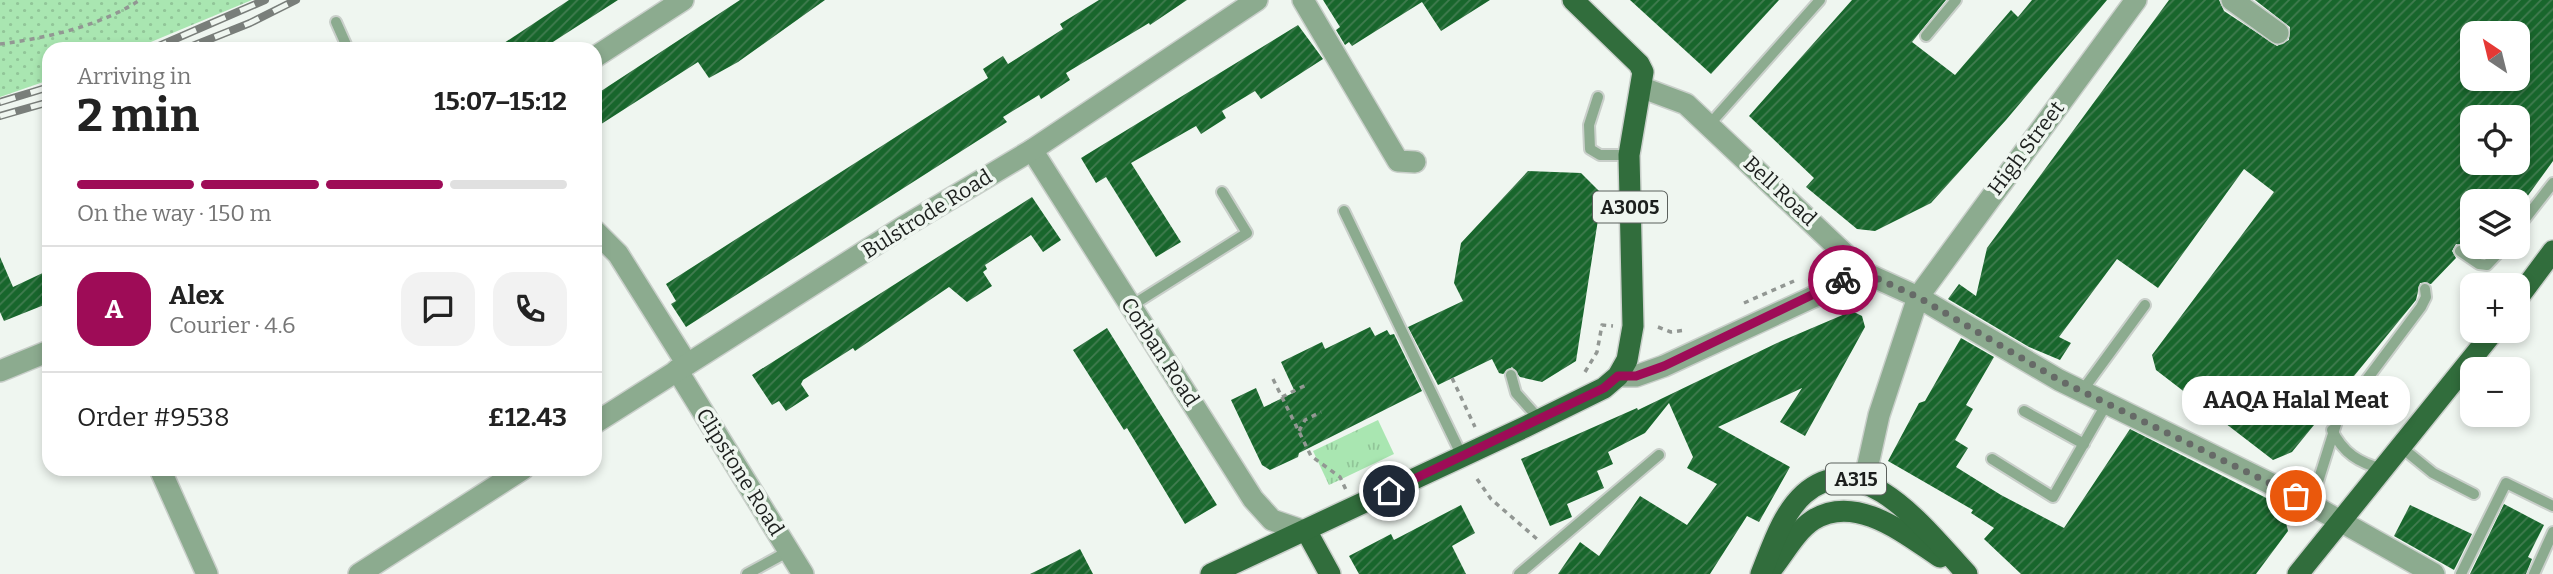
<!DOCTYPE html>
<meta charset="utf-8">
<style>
body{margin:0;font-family:Bitter,serif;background:#f2f2f2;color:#222;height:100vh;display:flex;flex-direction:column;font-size:26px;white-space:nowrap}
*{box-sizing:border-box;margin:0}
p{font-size:23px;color:#767676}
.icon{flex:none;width:38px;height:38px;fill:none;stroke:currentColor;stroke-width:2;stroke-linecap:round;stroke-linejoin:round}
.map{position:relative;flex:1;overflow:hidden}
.details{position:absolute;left:42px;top:42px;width:560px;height:434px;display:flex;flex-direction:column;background:#fff;border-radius:21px;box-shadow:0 4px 10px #0003}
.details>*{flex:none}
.needle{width:46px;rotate:325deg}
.tools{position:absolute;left:2460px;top:21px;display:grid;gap:14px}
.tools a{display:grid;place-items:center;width:70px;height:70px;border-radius:14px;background:#fff;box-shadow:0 4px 10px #0003;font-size:35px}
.pin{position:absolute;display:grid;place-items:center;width:60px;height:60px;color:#fff;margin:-30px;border:4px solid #fff;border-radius:50%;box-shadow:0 2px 7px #0007}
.courier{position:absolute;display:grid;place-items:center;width:70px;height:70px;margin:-35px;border:5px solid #9e0c57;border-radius:50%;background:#fff;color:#222;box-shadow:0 2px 9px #0007}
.bubble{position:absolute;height:49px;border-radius:21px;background:#fff;box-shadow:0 4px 10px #0003;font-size:23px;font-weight:700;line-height:49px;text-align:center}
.summary em{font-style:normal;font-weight:700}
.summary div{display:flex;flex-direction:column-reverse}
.summary{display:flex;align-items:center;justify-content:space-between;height:119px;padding:0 35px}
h1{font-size:46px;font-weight:700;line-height:52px}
.bar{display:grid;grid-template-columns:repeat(4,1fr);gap:10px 7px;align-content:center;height:84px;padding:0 35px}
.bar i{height:9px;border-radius:5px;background:#e0e0e0}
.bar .current{background:#9e0c57}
.bar p{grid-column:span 4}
.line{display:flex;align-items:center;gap:18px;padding:0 35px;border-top:2px solid #e0e0e0}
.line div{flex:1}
.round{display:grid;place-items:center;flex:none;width:74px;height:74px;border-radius:21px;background:#f2f2f2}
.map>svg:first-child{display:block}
.grass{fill:url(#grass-tufts)}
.park{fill:url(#park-dots)}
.building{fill:url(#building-hatch);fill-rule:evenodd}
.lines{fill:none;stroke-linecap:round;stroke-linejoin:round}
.lane-casing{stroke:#c9cfca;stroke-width:14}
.street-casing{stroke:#c9cfca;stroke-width:24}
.primary-casing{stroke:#c9cfca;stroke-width:24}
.path{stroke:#929793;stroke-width:3.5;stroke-dasharray:5 5;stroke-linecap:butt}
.lane{stroke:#8cab8f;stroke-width:10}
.street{stroke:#8cab8f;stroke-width:21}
.primary{stroke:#316d3c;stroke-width:21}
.rail-casing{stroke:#797e7a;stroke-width:8}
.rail{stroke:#eff6f0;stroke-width:5;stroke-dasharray:16;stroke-linecap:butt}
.done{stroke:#666a67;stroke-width:7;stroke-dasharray:0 12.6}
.route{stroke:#9e0c57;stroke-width:9}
.labels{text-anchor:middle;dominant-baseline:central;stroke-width:7;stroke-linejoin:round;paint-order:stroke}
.shield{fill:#eff6f0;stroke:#5b605c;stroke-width:2}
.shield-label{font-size:19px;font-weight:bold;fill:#1c1f1d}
.street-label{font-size:21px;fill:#1c1f1d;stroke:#eff6f0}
</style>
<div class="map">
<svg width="2553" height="574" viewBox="0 0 2553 574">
<defs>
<pattern id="grass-tufts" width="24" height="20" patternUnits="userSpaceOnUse" patternTransform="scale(1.75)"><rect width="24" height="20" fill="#a9e6b1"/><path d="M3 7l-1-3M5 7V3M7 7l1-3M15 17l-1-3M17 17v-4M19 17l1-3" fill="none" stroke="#91c598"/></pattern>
<pattern id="park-dots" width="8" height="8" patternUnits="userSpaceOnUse" patternTransform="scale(1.75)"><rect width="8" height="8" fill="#a9e6b1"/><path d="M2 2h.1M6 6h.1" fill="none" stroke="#91c598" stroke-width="1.8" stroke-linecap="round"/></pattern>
<pattern id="building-hatch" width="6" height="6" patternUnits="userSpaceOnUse" patternTransform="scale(1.75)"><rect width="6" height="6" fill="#18662c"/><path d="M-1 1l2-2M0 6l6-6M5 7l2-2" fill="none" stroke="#417c50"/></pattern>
</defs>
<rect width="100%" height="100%" fill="#eff6f0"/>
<path class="grass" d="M 1378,420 L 1394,454 L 1329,485 L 1313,451 Z"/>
<path class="park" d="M 0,0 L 252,0 L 134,49 L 49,49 L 49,80 L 0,97 Z"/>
<g class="building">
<path d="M 569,0 L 618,0 L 542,49 L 495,49 Z"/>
<path d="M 740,0 L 825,0 L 738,62 L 709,78 L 698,62 L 595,128 L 595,95 Z"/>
<path d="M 1099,0 L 1187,0 L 1150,25 L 1149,23 L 1066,73 L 1070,80 L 1041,99 L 1039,95 L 1003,117 L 1007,122 L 686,327 L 671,304 L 676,301 L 666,284 L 988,78 L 983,69 L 995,61 L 1003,56 L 1008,64 L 1063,29 L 1060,24 Z"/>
<path d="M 1323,0 L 1490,0 L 1441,31 L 1422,2 L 1352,46 L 1349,42 L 1345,45 L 1336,30 L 1340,27 Z"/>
<path d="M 1630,0 L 1779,0 L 1711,74 Z"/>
<path d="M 1852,0 L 1946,0 L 1912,42 L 1955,75 L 2011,10 L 2018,17 L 2032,0 L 2107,0 L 2006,120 L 1931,203 L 1875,231 L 1857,229 L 1806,187 L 1814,178 L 1749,116 Z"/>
<path d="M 2169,0 L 2219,0 L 2224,11 L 2277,46 L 2289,40 L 2290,27 L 2255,0 L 2553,0 L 2553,161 L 2524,201 L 2473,201 L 2473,242 L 2468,247 L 2456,244 L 2452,251 L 2456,258 L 2431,284 L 2420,283 L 2416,300 L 2292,452 L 2273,460 L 2156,370 L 2152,355 L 2274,192 L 2244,169 L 2158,288 L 2117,259 L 2059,337 L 2071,343 L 2060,360 L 2029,347 L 1948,299 L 1959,284 L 1976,296 L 1987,248 ZM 2473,33 L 2518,33 L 2518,79 L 2473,79 ZM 2473,117 L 2518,117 L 2518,163 L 2473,163 Z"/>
<path d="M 1298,25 L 1323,59 L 1261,99 L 1255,91 L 1222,111 L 1226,118 L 1201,134 L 1196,126 L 1131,163 L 1181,242 L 1156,257 L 1106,177 L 1096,183 L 1081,158 Z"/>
<path d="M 1528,171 L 1581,173 L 1602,194 L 1576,361 L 1542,382 L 1520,377 L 1512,367 L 1503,374 L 1499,373 L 1492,359 L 1438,385 L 1408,327 L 1463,301 L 1454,283 L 1461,243 Z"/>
<path d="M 1032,197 L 1061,240 L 1043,252 L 1031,235 L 985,265 L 987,269 L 983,272 L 992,286 L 967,302 L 949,287 L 855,351 L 853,348 L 803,380 L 801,384 L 809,396 L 786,411 L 779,401 L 772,405 L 752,375 Z"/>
<path d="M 0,257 L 13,287 L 49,270 L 49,303 L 4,321 L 0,312 Z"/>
<path d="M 1852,311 L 1862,316 L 1865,327 L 1805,436 L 1780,422 L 1802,388 L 1718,427 L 1790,467 L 1759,522 L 1747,516 L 1710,574 L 1558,574 L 1580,542 L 1599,556 L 1640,496 L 1687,525 L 1717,484 L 1687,468 L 1693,457 L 1669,403 L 1645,433 L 1608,452 L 1613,464 L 1597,471 L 1604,488 L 1567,504 L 1572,517 L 1550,526 L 1521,459 L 1637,408 L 1638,410 L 1777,343 Z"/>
<path d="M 1370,327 L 1375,336 L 1387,330 L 1390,335 L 1394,334 L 1422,391 L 1299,453 L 1298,457 L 1270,470 L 1262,465 L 1231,400 L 1256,388 L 1264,407 L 1295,392 L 1281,362 L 1322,342 L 1325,349 Z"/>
<path d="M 1107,328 L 1217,505 L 1185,524 L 1127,428 L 1124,430 L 1073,350 Z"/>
<path d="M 1961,338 L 1994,357 L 1966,405 L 1973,409 L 1955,440 L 1968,448 L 1956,467 L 2001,495 L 2064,528 L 2130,429 L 2282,506 L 2288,531 L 2256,574 L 2021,574 L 1984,539 L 1994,528 L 1971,513 L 1973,510 L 1888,461 L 1919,403 L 1925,401 Z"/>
<path d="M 2504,504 L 2544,525 L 2528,557 L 2532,559 L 2526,574 L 2470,574 Z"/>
<path d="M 1461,505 L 1475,533 L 1452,546 L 1466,574 L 1359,574 L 1349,556 L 1391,534 L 1394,540 Z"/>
<path d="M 2410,505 L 2472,534 L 2454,570 L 2394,536 Z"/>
<path d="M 1080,549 L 1093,574 L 1030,574 L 1067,556 Z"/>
</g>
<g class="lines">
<g class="lane-casing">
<g id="lane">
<path d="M 336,22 L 348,49"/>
<path d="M 1926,36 L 1956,0"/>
<path d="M 1598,97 L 1589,125 L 1590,149 L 1600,155 L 1629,155"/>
<path d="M 1709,125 L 1820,0"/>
<path d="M 1344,211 L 1462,456"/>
<path d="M 2518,228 L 2553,183"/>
<path d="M 2460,251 L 2479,264 L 2487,265 L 2504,247"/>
<path d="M 1131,306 L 1247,233 L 1222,192"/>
<path d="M 1511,375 L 1516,393 L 1540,420"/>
<path d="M 2082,391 L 2145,305"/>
<path d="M 2024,411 L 2084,444"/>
<path d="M 2332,430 C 2343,453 2359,463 2383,469"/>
<path d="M 2401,447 L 2433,473 L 2474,494"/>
<path d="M 1992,459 L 2053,497 L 2107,403"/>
<path d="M 2311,504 L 2338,418 L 2421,307 L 2426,297 L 2425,289"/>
<path d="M 747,574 L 789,551"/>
<path d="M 1519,574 L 1659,455"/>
<path d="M 2461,574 L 2506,483 L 2553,506"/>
<path d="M 2534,574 L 2553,532"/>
</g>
</g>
<g class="street-casing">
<g id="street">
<path d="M 1303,0 L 1398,161 L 1415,162"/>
<path d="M 2232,0 L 2278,33"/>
<path d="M 595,57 L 683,0"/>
<path d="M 1643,88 L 1686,104 L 1865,273 L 1918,297 L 2059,380 L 2296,496 L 2434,574"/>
<path d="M 1032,150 L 1253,499 L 1272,520 L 1307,532"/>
<path d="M 595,231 L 618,254 L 687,364"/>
<path d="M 677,370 L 803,574"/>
<path d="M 0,371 L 49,351"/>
<path d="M 1618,376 L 1636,376 L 1664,366 L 1865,273"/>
<path d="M 595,423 L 903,227 L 1032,150 L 1257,0"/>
<path d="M 160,469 L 207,574"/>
<path d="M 1867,469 L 1879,415 L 1918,297 L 2136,0"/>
<path d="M 359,574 L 523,469"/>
</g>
</g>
<g class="primary-casing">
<g id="primary">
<path d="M 2518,298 L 2553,251"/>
<path d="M 1307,532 L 1330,574"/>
<path d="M 1771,570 C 1784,554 1796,531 1813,520 C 1856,493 1905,534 1940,557"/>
<path d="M 1211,574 L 1525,427 L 1604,388 L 1618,376 L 1627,360 L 1633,326 L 1629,155 L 1643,72 L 1639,64 L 1573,0"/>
<path d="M 1761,574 C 1772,547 1782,514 1804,494 C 1862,442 1931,536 1967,574"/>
<path d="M 2298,574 L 2494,331"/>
</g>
</g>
<g class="path">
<path d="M 0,44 C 47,38 100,26 140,0"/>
<path d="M 1744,303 L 1794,281"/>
<path d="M 1658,327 L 1671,332 L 1686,330"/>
<path d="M 1585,372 L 1597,352 L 1602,325 L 1613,326"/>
<path d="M 1452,378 L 1475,427"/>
<path d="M 1273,379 L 1311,456 L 1340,477 L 1346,490"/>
<path d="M 1282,397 L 1306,385"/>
<path d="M 1299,431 L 1305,420 L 1321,412"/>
<path d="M 1477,479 L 1491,499 L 1537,539"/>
</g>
<use href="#lane" class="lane"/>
<use href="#street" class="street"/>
<use href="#primary" class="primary"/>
<g class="rail-casing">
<g id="rail">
<path d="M 152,49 L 265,0"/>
<path d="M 185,49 L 250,23 L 296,0"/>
<path d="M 0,102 L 49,87"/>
<path d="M 0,116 L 49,102"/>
</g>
</g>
<use href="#rail" class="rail"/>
</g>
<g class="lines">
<path class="done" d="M 1843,280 L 1865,273 L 1918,297 L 2059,380 L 2296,496"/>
<path class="route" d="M 1389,491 L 1604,388 L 1618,376 L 1636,376 L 1664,366 L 1843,280"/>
</g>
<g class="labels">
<g class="shield">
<rect x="1593" y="191.5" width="74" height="31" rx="5"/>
<rect x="1826" y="463.5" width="60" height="31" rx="5"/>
</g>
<g class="shield-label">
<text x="1630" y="207">A3005</text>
<text x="1856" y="479">A315</text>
</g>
<g class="street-label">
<text transform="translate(2026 148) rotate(-53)">High Street</text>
<text transform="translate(1780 191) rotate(43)">Bell Road</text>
<text transform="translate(927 214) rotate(-32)">Bulstrode Road</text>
<text transform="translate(1160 352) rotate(57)">Corban Road</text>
<text transform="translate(740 472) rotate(58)">Clipstone Road</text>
</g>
</g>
</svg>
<div class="tools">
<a><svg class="needle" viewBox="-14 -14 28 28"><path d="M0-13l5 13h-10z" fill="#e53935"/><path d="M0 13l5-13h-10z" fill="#767676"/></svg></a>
<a><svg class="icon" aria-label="locate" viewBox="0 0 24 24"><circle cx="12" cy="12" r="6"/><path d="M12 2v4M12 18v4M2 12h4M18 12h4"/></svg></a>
<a><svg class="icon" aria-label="layers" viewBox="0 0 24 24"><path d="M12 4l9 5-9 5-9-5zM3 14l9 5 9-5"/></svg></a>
<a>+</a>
<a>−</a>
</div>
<div class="pin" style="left:2296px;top:496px;background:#ea580c"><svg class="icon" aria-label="bag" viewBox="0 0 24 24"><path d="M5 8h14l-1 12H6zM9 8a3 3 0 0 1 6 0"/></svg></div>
<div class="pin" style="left:1389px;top:491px;background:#1f2937"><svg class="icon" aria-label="home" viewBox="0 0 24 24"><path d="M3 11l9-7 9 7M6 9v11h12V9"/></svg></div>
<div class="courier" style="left:1843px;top:280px"><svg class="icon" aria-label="bike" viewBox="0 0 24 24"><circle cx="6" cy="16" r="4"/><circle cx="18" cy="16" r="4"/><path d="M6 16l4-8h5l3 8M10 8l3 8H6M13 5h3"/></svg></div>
<div class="bubble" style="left:2182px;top:376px;width:228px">AAQA Halal Meat</div>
<section class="details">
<div class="summary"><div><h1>2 min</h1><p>Arriving in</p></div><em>15:07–15:12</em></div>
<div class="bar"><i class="current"></i><i class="current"></i><i class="current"></i><i></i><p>On the way · 150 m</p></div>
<div class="line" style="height:126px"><b class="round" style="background:#9e0c57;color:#fff">A</b><div><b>Alex</b><p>Courier · 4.6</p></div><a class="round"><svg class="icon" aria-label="chat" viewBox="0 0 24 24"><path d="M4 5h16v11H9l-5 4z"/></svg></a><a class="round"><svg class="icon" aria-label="phone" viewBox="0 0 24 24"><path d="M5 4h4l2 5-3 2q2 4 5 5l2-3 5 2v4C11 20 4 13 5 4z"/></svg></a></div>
<div class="line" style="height:91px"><div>Order #9538</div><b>£12.43</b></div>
</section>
</div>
